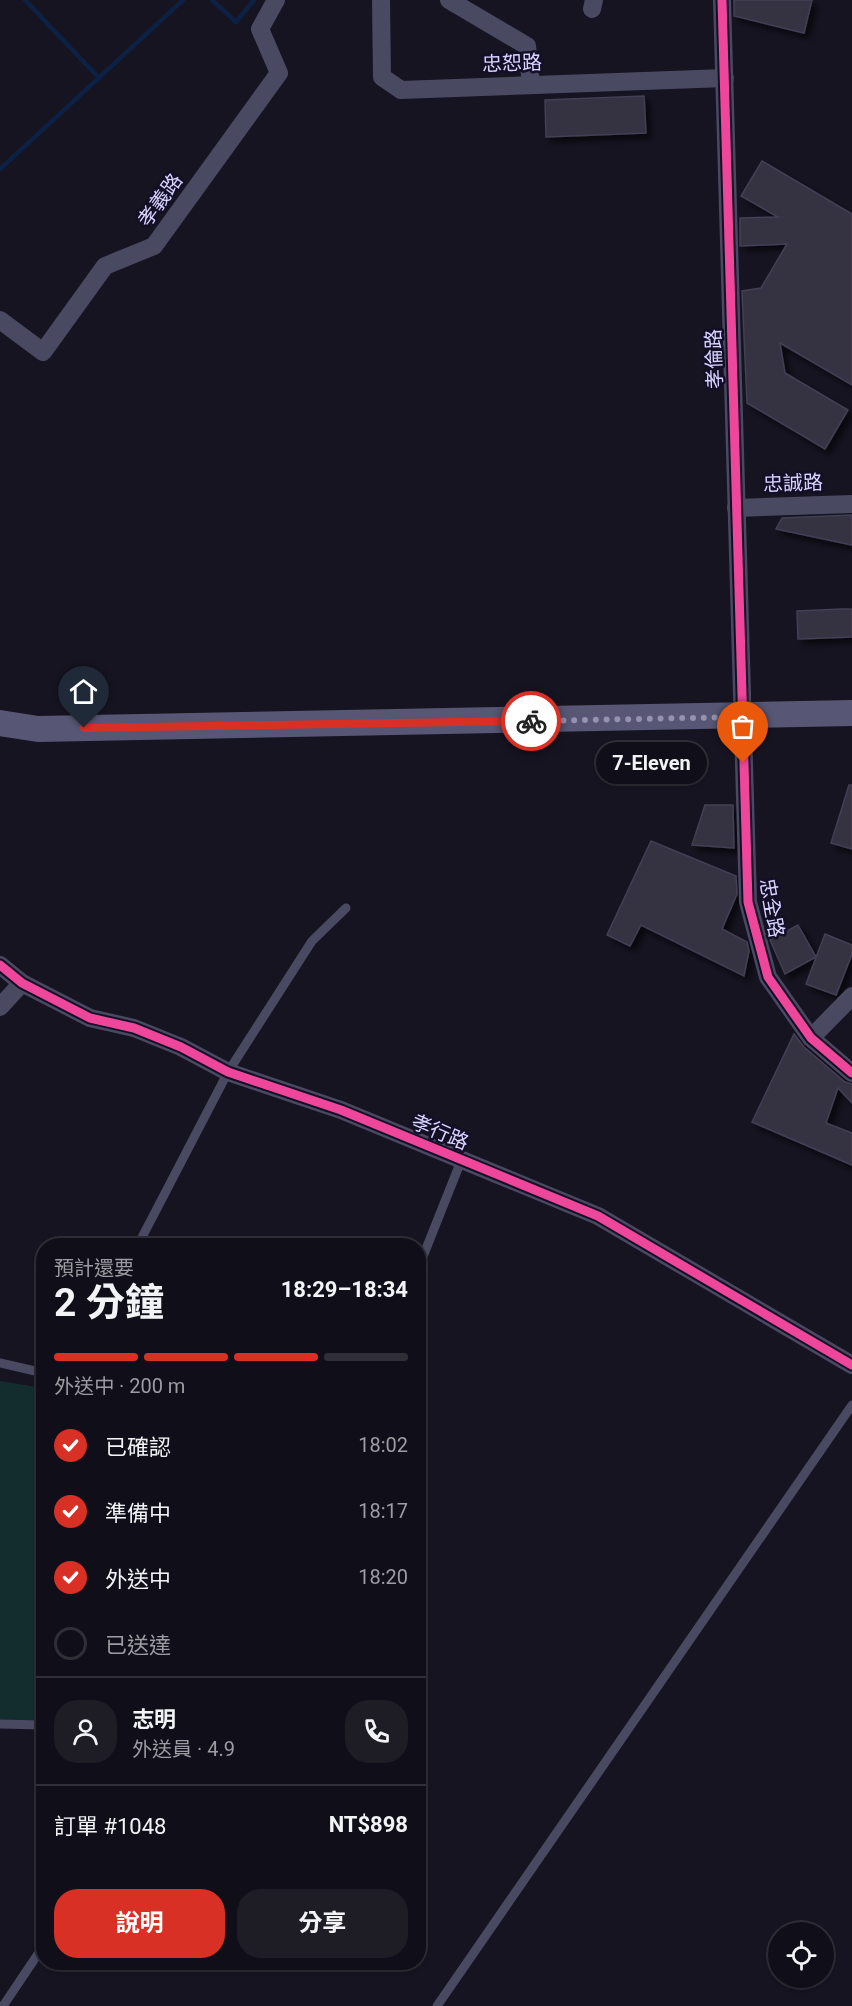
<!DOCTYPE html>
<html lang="zh-TW">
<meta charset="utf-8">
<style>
body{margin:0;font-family:Roboto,"Noto Sans TC",sans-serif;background:#1e1d26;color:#f1f3f6;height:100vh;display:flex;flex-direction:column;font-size:22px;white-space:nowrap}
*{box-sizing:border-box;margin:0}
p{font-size:20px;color:#9c9ca2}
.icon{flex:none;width:33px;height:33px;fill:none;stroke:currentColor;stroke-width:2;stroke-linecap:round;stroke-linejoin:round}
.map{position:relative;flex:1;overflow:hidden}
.details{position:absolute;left:36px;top:1238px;width:390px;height:732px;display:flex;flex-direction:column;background:#100f19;border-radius:24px;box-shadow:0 2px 4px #0004,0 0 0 2px #302f38}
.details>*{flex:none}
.fabs{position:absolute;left:768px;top:1922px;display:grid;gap:12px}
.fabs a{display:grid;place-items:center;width:66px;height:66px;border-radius:50%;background:#100f19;box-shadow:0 2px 4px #0004,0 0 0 2px #302f38;font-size:30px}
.pin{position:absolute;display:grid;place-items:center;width:51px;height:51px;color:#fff;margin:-62px -26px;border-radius:50% 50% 50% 0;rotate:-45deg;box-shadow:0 0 6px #0007}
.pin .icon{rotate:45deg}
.courier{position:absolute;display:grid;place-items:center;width:60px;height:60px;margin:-30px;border:4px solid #d93025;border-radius:50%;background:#fff;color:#222;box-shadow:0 2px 8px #0007}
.bubble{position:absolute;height:42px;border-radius:21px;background:#100f19;box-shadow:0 2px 4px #0004,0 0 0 2px #302f38;font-size:20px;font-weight:700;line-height:42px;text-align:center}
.head em{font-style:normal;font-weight:700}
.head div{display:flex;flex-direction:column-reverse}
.head{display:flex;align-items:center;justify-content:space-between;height:102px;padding:0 18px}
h1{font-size:39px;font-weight:700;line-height:45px}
.bar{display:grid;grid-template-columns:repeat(4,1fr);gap:9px 6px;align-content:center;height:72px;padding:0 18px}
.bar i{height:8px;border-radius:4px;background:#302f38}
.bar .on{background:#d93025}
.bar p{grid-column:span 4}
.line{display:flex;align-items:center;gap:15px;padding:0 18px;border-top:2px solid #302f38}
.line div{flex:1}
.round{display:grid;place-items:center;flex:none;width:63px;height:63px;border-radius:24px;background:#1e1d26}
ol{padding:0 18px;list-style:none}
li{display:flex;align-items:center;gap:18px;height:66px}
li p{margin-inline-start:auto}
li .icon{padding:6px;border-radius:50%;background:#d93025;color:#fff;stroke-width:4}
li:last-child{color:#9c9ca2}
li i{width:33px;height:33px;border:3px solid #302f38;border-radius:50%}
.primary-button{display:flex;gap:12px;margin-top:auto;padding:12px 18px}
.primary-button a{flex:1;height:69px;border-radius:24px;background:#d93025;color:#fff;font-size:24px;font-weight:700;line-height:69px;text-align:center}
.primary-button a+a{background:#1e1d26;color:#f1f3f6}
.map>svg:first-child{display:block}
.green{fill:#132c2d}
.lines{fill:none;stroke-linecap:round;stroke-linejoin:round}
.stream{stroke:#0d2144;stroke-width:4.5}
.building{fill:#343243;stroke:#433f54;stroke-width:1.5;filter:url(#shadow)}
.lane{stroke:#4a4962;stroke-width:9}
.street{stroke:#4a4962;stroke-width:18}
.secondary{stroke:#575674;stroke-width:26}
.cycleway-casing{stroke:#130f26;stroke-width:13}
.cycleway{stroke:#ed469a;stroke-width:9}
.done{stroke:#9591b1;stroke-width:6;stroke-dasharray:0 10.8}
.route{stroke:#d93025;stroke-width:8}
.labels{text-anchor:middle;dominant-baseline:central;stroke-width:5;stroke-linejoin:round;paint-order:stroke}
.street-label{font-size:20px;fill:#d9d4ff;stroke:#130f26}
</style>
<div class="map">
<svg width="852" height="2006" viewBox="0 0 852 2006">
<defs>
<filter id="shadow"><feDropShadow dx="5" dy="5" stdDeviation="3" flood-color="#0009"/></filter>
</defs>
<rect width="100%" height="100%" fill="#161421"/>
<path class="green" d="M 0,1381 L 43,1388 L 43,1721 L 0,1720 Z"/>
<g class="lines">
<g class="stream">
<path d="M 25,0 L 99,78"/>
<path d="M 212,0 L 236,22 L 254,0"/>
<path d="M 0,169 L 183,0"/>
</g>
</g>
<g class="building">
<path d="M 734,0 L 812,0 L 804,33 L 734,16 Z"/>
<path d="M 644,96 L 646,133 L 546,137 L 545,100 Z"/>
<path d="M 762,161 L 852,214 L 852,385 L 780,343 L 785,373 L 848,410 L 825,449 L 747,403 L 742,291 L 761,288 L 787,244 L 740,246 L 740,218 L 778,217 L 741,196 Z"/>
<path d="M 852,515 L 852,545 L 776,529 L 782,518 Z"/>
<path d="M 842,609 L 852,609 L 852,637 L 798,639 L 797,611 Z"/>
<path d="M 849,785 L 852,785 L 852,849 L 831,843 Z"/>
<path d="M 705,805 L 733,805 L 734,848 L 692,845 Z"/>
<path d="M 651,841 L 736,876 L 737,894 L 722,929 L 747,942 L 749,951 L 744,976 L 641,925 L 630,946 L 607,935 Z"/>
<path d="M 798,925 L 816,957 L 785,974 L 770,940 Z"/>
<path d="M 825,934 L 852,945 L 852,954 L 836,995 L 806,984 Z"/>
<path d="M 794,1034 L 804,1047 L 845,1082 L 852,1084 L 852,1103 L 838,1088 L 826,1123 L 852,1133 L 852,1165 L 752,1122 Z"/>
</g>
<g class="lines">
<g class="lane">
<path d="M 138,1245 L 228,1072 L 312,941 L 346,908"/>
<path d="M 418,1269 L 461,1161"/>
<path d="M 0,1363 L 44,1373"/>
<path d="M 0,1724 L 44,1725"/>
<path d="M 3,2006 L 44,1945"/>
<path d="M 437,2006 L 852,1405"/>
</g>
<g class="street">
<path d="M 381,0 L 382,77 L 401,90 L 725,78"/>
<path d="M 449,0 L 527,46 L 531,85"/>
<path d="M 722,0 L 748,902 L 768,977 L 811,1038 L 852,1073"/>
<path d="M 592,9 L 594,0"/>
<path d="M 0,320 L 43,352 L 105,266 L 154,246 L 279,73 L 260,29 L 276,0"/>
<path d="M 736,508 L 852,504"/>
<path d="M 0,965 L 22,983 L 90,1018 L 134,1028 L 181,1047 L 228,1072 L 341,1110 L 598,1216 L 852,1365"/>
<path d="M 0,1007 L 22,983"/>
<path d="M 811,1038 L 852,996"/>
</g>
<path class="secondary" d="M 0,723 L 38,729 L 852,713"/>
<g class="cycleway-casing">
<g id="cycleway">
<path d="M 722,0 L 748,902 L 768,977 L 811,1038 L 852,1073"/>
<path d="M 0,965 L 22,983 L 90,1018 L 134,1028 L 181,1047 L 228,1072 L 341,1110 L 598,1216 L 852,1365"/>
</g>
</g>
<use href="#cycleway" class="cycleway"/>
</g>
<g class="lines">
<path class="done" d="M 531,721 L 741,717 L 743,763"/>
<path class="route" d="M 84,728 L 531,721"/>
</g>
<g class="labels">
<g class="street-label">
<text transform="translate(512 63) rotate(-2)">忠恕路</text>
<text transform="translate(160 200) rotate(-54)">孝義路</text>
<text transform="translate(714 359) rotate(-92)">孝倫路</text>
<text transform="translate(793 483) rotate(-2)">忠誠路</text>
<text transform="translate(772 908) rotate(80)">忠全路</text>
<text transform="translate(440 1132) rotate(23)">孝行路</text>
</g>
</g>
</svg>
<div class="fabs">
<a><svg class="icon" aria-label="locate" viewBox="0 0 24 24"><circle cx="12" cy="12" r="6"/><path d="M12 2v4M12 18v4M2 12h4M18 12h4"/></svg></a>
</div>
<div class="pin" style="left:743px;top:763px;background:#ea580c"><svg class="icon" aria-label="bag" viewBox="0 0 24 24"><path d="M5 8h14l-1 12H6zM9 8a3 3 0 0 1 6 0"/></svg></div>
<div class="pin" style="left:84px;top:728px;background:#1f2937"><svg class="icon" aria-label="home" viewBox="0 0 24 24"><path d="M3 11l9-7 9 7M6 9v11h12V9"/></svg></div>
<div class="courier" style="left:531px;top:721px"><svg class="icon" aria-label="bike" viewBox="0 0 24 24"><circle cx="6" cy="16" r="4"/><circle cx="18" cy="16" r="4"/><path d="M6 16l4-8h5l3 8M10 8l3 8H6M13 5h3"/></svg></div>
<div class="bubble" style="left:596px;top:742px;width:111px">7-Eleven</div>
<section class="details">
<div class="head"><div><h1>2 分鐘</h1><p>預計還要</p></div><em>18:29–18:34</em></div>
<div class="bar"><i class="on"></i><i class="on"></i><i class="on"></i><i></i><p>外送中 · 200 m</p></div>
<ol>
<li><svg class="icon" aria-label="check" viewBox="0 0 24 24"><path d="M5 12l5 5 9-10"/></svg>已確認<p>18:02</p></li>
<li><svg class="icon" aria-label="check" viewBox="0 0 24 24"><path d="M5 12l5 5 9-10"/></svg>準備中<p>18:17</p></li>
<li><svg class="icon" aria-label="check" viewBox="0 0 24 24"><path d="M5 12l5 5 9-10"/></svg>外送中<p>18:20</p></li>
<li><i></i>已送達</li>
</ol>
<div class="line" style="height:108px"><a class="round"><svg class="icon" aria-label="person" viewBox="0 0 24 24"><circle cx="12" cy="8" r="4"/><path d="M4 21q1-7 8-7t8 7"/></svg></a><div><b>志明</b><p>外送員 · 4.9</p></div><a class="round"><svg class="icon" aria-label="phone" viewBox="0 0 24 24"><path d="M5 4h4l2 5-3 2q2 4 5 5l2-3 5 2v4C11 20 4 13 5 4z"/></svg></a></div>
<div class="line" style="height:78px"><div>訂單 #1048</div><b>NT$898</b></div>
<div class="primary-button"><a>說明</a><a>分享</a></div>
</section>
</div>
